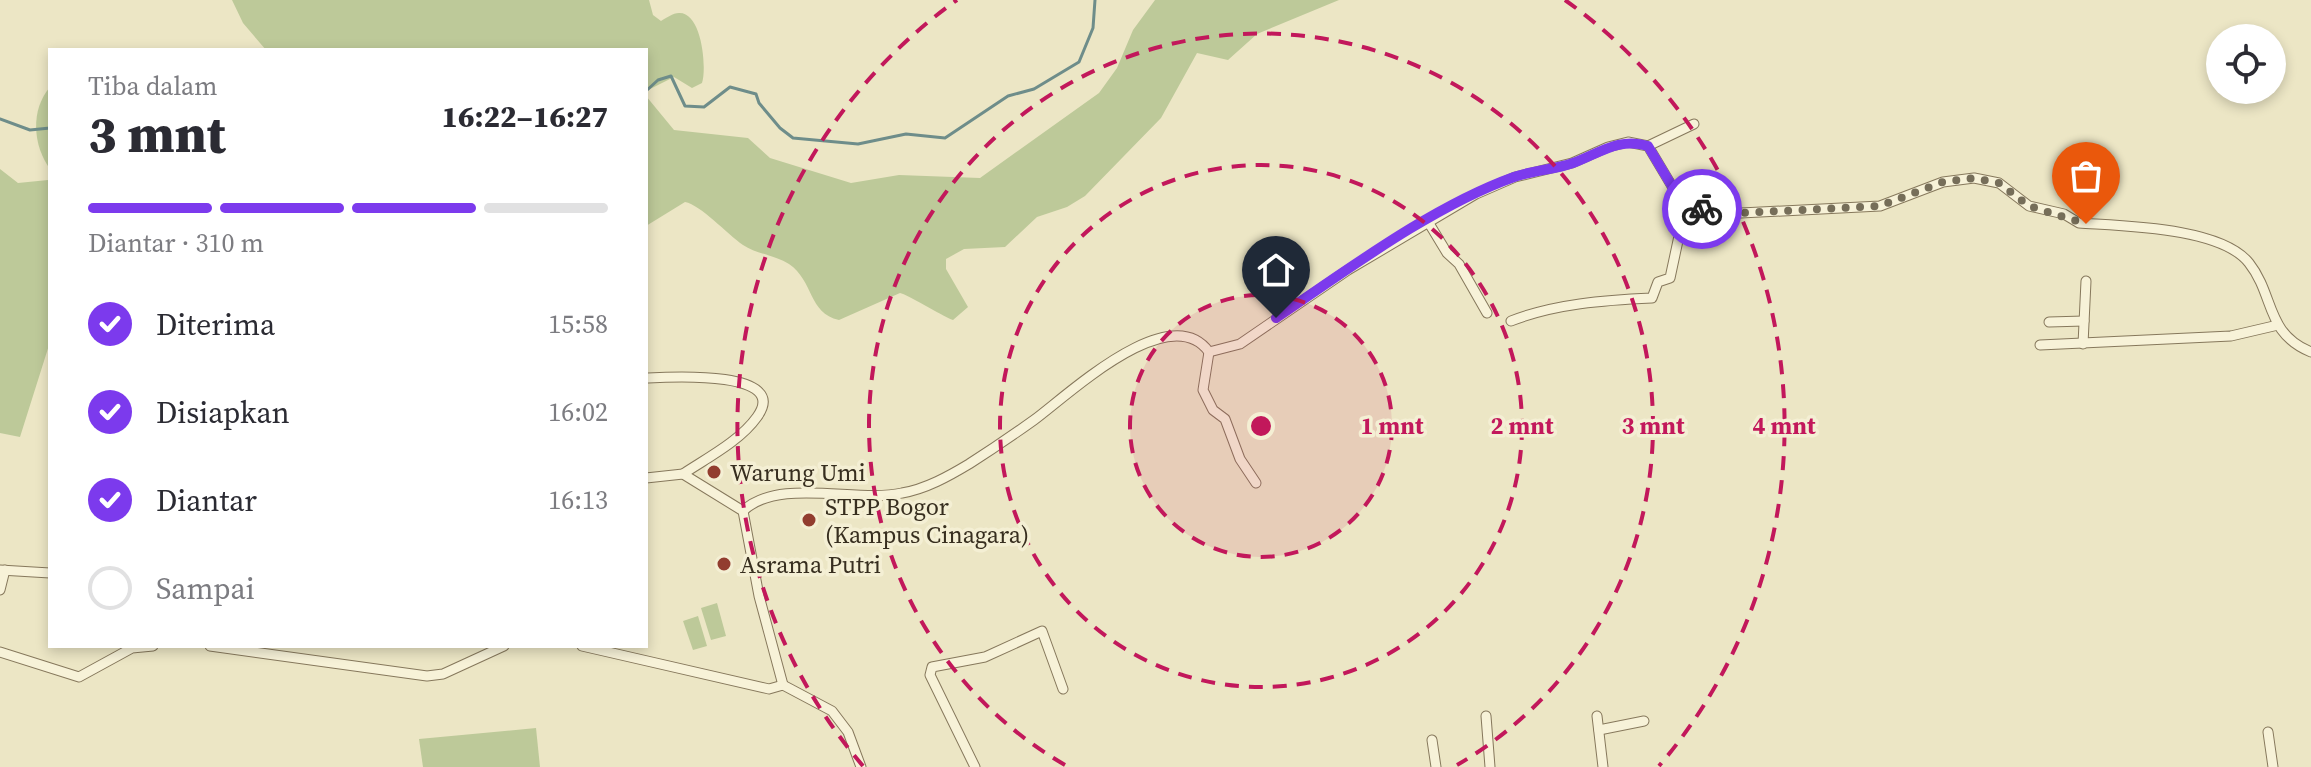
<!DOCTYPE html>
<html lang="id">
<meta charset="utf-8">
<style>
body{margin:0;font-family:"Source Serif 4",serif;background:#f7f7f7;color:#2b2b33;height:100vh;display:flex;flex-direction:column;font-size:30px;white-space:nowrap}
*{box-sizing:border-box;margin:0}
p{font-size:26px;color:#7c7c81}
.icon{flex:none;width:44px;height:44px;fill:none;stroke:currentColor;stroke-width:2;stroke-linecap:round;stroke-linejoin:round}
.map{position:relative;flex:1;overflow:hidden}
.panel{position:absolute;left:48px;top:48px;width:600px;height:600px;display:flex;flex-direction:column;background:#fff;border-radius:0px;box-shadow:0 4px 12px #0003}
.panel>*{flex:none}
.tools{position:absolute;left:2206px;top:24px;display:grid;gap:16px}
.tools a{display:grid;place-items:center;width:80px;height:80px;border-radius:50%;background:#fff;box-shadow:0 4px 12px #0003;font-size:40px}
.pin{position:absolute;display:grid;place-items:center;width:68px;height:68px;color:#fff;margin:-82px -34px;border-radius:50% 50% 50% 0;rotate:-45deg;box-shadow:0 0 8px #0007}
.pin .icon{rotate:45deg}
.courier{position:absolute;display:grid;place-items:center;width:80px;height:80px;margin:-40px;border:6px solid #7c3aed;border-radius:50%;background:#fff;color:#222;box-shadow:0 2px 10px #0007}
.headline em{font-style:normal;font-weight:800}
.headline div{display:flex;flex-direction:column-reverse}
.headline{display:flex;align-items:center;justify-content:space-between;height:136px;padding:0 40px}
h1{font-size:52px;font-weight:800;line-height:60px}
.bar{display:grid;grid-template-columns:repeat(4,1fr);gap:12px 8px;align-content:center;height:96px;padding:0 40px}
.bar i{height:10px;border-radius:6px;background:#e1e1e2}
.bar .current{background:#7c3aed}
.bar p{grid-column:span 4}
ol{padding:0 40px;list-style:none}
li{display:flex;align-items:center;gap:24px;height:88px}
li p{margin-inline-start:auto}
li .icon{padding:8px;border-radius:50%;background:#7c3aed;color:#fff;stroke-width:4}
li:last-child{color:#7c7c81}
li i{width:44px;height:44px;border:4px solid #e1e1e2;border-radius:50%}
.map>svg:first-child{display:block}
.green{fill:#bdc999}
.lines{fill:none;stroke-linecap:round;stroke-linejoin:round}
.stream{stroke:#6e8d8a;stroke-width:3}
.street-casing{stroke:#86785c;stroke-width:11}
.street{stroke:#f7f2d8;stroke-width:9}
.done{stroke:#766e59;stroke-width:8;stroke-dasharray:0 14.4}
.route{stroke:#7c3aed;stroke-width:10}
.ring{fill:none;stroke:#c2185b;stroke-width:4;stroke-dasharray:14 10}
.poi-dot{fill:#923d2f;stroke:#f4efd4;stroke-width:3}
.labels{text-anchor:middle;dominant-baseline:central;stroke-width:7;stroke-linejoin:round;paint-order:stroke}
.poi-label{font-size:24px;fill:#372e1f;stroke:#f4efd4;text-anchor:start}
.centre{fill:#c2185b;stroke:#f4efd4;stroke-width:4}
.ring-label{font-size:24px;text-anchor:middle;font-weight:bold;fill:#c2185b;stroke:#f4efd4;stroke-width:7;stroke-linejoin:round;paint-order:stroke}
</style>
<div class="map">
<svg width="2311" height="767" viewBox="0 0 2311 767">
<rect width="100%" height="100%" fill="#ece6c5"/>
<g class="green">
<path d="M 232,0 L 649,0 L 653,15 L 661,21 C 666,18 673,13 679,13 C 702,12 707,68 702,83 L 692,88 L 674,77 L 646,91 L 646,50 L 266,50 L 243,23 Z"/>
<path d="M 1155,0 L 1339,0 L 1257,34 L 1228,60 L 1197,53 L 1161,118 L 1085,196 L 1067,207 L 1037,217 L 1005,247 L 964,249 L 946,259 L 946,269 L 968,307 L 953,320 C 940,315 907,294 900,293 L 839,320 C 808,313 814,281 789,264 C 775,255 756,254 743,245 C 727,234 701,205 685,202 L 646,226 L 646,96 L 674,130 L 748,138 L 770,158 L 851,183 L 899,175 L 980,178 L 1099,93 L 1117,68 L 1133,30 Z"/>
<path d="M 50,87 L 50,169 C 33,146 30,110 50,87 Z"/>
<path d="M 0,169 L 18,183 L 48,180 L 50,172 L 50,342 L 20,437 L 0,433 Z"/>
<path d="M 717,603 L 726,636 L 711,640 L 701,608 Z"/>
<path d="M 698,616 L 707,646 L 693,650 L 683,621 Z"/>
<path d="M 536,728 L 540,767 L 423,767 L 419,739 Z"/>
</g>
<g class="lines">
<g class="stream">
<path d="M 646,91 L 658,80 L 671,76 L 685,106 L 704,107 L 730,87 L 756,94 L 759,103 L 780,128 L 793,138 L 858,144 L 906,134 L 945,138 L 1008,96 L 1034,89 L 1079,62 L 1093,28 L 1095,0"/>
<path d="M 0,119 L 30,130 L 50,128"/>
</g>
<g class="street-casing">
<g id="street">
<path d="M 1648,146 L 1694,124"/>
<path d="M 1427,220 L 1447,253 L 1459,264 L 1487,313"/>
<path d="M 1511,321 C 1554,304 1605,300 1652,298 L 1658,282 L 1670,278 L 1685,208"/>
<path d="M 2049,322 L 2084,321"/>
<path d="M 2083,344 L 2086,281"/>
<path d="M 2040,345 L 2231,336 L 2278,325"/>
<path d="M 1209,352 L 1203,390 L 1213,410 L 1225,419 L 1240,459 L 1256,483"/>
<path d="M 646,378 C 666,377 792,369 757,417 C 740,441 707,458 683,474"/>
<path d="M 646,478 L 683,474 L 743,511 L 759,596 L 783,685"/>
<path d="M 743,511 C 778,477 857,503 902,493 C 926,489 949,476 969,464 C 991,450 1013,435 1034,420 C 1068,395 1170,298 1209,352 L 1240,344 L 1348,270 L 1476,194 L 1515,177 L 1572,163 L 1608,147 L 1628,142 L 1648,146 L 1685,208 L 1741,213 L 1880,206 L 1943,182 L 1974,178 L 1999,183 L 2029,206 L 2064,214 L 2079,223 C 2122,226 2221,227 2249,263 C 2275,296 2265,333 2311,352"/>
<path d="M 0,570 L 50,573"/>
<path d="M 0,590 L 5,570"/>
<path d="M 210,646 L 427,676 L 443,674 L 504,646"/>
<path d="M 582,646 L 769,689 L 783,685"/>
<path d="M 0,652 L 79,677 L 132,648 L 153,646"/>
<path d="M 783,685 L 832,711 L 848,732 L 861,767"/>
<path d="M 1486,716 L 1490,767"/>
<path d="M 1597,716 L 1603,767"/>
<path d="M 1599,730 L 1644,721"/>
<path d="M 2268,732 L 2273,767"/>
<path d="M 1432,740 L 1436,767"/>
<path d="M 975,767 L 930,675 L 932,667 L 985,657 L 1042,631 L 1063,689"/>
</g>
</g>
<use href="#street" class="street"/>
</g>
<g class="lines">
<path class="done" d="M 1702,209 L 1741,213 L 1880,206 L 1943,182 L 1974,178 L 1999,183 L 2029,206 L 2086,224"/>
<path class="route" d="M 1276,318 C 1347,270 1433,206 1514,177 C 1533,170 1554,170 1573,163 C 1600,153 1619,137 1648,146 L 1685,208 L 1702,209"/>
</g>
<circle cx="1261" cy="426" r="131" fill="#c2185b" fill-opacity=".12"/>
<g class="ring">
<circle cx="1261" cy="426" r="131"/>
<circle cx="1261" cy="426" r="261"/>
<path d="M1065 765A392 392 0 1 1 1457 765"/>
<path d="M863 766A523 523 0 0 1 957 0M1565 0A523 523 0 0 1 1659 766"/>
</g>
<g class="poi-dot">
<circle cx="714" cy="472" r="8"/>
<circle cx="809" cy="520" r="8"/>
<circle cx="724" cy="564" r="8"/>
</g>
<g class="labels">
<g class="poi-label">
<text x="730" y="472">Warung Umi</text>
<text x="825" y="506">STPP Bogor<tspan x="825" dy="28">(Kampus Cinagara)</tspan></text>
<text x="740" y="564">Asrama Putri</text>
</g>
</g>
<circle cx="1261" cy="426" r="12" class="centre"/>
<g class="ring-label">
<text x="1392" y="434">1 mnt</text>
<text x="1522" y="434">2 mnt</text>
<text x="1653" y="434">3 mnt</text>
<text x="1784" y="434">4 mnt</text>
</g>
</svg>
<div class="tools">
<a><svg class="icon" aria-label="locate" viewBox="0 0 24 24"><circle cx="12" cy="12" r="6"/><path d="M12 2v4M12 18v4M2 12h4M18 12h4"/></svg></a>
</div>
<div class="pin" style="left:2086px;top:224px;background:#ea580c"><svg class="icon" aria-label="bag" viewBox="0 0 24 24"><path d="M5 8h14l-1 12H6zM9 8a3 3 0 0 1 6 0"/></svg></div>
<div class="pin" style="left:1276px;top:318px;background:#1f2937"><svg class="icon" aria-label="home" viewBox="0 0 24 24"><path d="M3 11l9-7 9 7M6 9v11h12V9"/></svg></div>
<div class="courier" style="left:1702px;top:209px"><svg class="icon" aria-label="bike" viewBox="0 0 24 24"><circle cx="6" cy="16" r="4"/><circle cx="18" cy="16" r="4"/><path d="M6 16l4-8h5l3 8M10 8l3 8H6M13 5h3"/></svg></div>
<section class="panel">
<div class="headline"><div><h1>3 mnt</h1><p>Tiba dalam</p></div><em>16:22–16:27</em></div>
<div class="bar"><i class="current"></i><i class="current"></i><i class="current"></i><i></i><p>Diantar · 310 m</p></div>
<ol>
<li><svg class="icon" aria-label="check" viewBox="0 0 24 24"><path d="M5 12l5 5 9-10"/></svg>Diterima<p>15:58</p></li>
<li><svg class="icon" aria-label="check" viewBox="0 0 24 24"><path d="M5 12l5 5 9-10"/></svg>Disiapkan<p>16:02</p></li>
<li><svg class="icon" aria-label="check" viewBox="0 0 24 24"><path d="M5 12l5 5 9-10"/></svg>Diantar<p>16:13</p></li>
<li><i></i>Sampai</li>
</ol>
</section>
</div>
